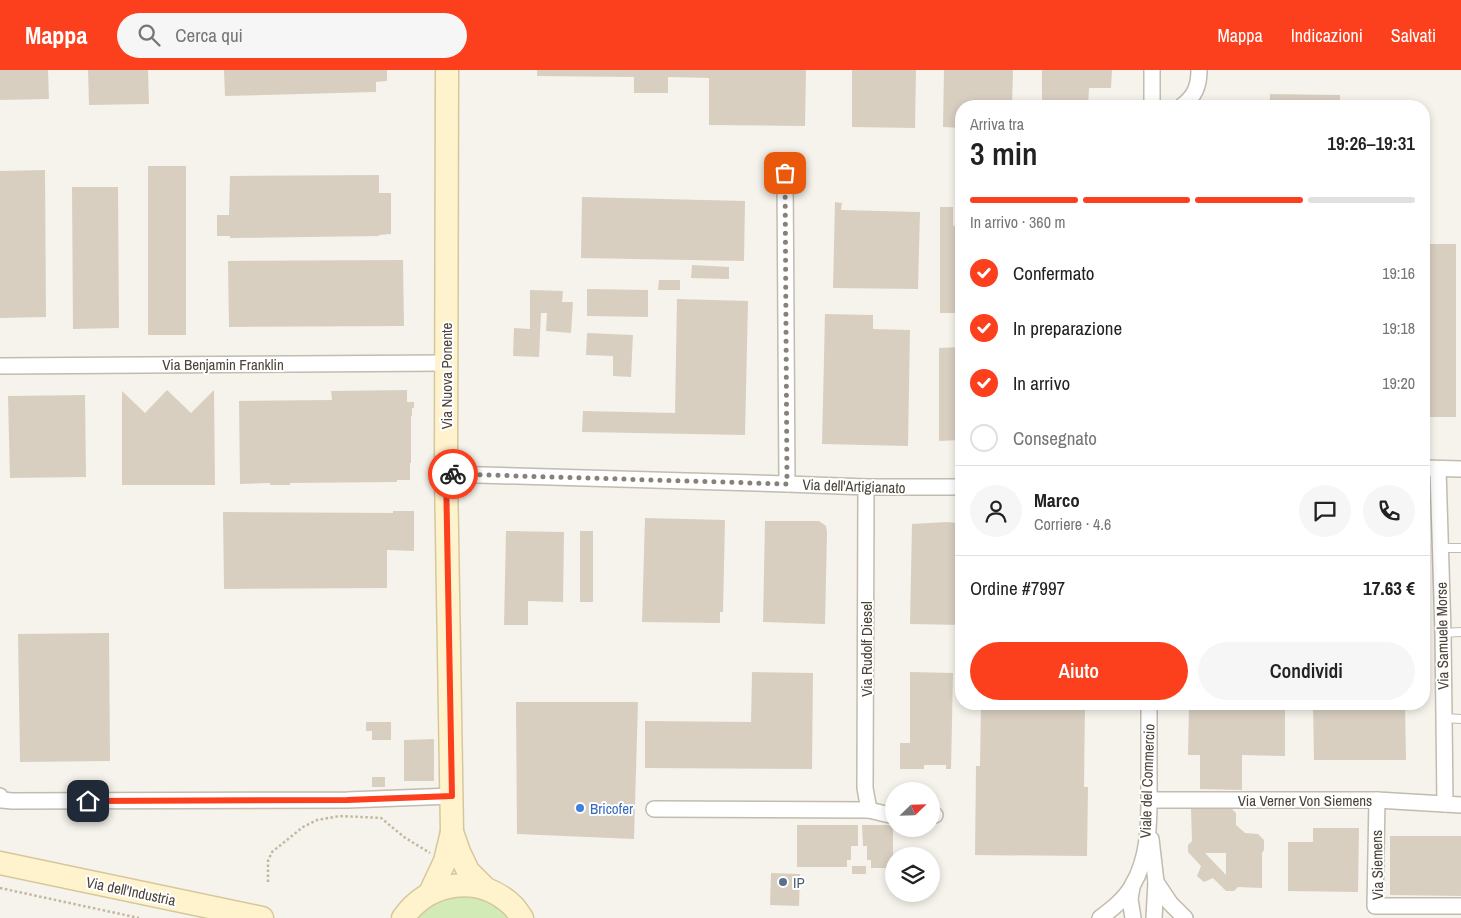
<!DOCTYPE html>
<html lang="it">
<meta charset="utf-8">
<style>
body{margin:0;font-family:"Archivo Narrow",sans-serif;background:#f6f6f6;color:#222;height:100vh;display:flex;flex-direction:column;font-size:19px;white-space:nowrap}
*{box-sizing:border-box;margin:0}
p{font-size:16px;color:#767676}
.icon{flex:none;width:28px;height:28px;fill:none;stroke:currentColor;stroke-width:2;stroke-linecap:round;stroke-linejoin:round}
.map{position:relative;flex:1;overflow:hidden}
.sheet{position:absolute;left:955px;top:30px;width:475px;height:610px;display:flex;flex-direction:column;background:#fff;border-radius:20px;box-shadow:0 2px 8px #0003}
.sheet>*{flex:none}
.needle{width:32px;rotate:67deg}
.buttons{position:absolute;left:885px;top:712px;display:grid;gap:10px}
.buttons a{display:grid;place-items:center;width:55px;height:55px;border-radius:50%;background:#fff;box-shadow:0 2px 8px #0003;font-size:25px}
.pin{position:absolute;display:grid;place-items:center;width:42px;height:42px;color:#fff;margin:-21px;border-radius:10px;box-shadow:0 2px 8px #0006}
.courier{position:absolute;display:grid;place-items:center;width:50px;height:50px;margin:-25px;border:4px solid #fc3f1d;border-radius:50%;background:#fff;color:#222;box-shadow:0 1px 6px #0007}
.headline em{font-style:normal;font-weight:600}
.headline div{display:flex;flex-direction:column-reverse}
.headline{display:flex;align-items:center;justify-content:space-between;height:85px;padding:0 15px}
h1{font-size:32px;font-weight:600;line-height:38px}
.bar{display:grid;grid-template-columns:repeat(4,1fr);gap:8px 5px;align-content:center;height:60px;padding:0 15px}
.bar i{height:6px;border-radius:4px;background:#e0e0e0}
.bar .active{background:#fc3f1d}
.bar p{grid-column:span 4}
.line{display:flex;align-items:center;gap:12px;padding:0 15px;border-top:1px solid #e0e0e0}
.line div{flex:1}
.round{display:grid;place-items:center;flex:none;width:52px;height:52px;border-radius:26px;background:#f6f6f6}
ol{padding:0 15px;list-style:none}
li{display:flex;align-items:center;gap:15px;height:55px}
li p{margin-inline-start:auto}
li .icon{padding:5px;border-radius:50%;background:#fc3f1d;color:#fff;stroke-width:4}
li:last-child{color:#767676}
li i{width:28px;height:28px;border:2px solid #e0e0e0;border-radius:50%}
.cta{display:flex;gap:10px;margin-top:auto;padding:10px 15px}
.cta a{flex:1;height:58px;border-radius:30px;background:#fc3f1d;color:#fff;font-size:20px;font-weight:600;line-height:58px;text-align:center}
.cta a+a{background:#f6f6f6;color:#222}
header{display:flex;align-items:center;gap:30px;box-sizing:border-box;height:70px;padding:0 25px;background:#fc3f1d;color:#fff}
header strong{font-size:24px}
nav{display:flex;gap:28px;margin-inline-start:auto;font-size:18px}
.search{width:350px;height:45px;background:#f6f6f6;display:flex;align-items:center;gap:12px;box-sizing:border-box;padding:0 18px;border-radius:28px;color:#767676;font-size:19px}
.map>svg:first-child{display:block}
.green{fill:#d2eab5}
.building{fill:#d8cfc1;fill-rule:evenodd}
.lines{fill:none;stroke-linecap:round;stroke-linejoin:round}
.lane-casing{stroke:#c2bbae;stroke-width:10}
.street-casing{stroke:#c2bbae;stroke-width:18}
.secondary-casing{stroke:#d6c79b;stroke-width:25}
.path{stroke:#c4b79f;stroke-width:2.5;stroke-dasharray:2.5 2.5;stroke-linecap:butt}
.lane{stroke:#fff;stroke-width:8}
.street{stroke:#fff;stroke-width:15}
.secondary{stroke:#fff3cd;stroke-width:22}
.done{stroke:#878178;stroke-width:5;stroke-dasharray:0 9}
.route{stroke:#fc3f1d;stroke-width:6}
.shop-dot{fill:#3f7fe0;stroke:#fff;stroke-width:2}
.service-dot{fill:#5c6f8a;stroke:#fff;stroke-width:2}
.labels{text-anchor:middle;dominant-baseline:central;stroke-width:4;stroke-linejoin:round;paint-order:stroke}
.street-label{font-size:15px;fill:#4b4439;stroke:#fff}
.shop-label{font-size:15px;fill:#366cbe;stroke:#fff;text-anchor:start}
.service-label{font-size:15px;fill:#4e5e75;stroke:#fff;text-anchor:start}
</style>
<header>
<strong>Mappa</strong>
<div class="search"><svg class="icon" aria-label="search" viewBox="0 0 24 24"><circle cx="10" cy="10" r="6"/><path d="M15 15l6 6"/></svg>Cerca qui</div>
<nav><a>Mappa</a><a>Indicazioni</a><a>Salvati</a></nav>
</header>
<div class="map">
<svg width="1461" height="848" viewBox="0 0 1461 848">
<rect width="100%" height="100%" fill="#f6f3ec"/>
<path class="green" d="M 451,825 L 471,825 L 491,831 L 511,848 L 415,848 L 432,833 Z"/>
<g class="building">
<path d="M 0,0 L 48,0 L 49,29 L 0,30 Z"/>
<path d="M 88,0 L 148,0 L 149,34 L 89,35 Z"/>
<path d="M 224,0 L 387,0 L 387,11 L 376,12 L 376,22 L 225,26 Z"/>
<path d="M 537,0 L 806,0 L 805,56 L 709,55 L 709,8 L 668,7 L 668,23 L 634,23 L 634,7 L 537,6 Z"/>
<path d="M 852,0 L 916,0 L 915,58 L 852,57 Z"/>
<path d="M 944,0 L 1013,0 L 1012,36 L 961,36 L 961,58 L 943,57 Z"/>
<path d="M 1042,0 L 1112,0 L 1111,18 L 1089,18 L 1088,36 L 1042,36 Z"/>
<path d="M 1270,24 L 1340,25 L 1340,36 L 1270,36 Z"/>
<rect x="148" y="96" width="38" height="169"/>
<path d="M 45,100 L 46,247 L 0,248 L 0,101 Z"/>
<path d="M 379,105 L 379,123 L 391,123 L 391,164 L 379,165 L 379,166 L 230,168 L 230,166 L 217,166 L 217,145 L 229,145 L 230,106 Z"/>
<path d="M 72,117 L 118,117 L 119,258 L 73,259 Z"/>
<path d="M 582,127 L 745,131 L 744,191 L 581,188 Z"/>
<path d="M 835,132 L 842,133 L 841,140 L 920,142 L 918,219 L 833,218 Z"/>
<path d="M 940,137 L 953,137 L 953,156 L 961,156 L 961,243 L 940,243 Z"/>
<rect x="1424" y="174" width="32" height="173"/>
<path d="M 403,190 L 404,256 L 229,257 L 228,191 Z"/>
<path d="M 692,195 L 729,197 L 729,209 L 691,208 Z"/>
<path d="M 659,210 L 680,210 L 680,220 L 658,220 Z"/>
<path d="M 587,219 L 648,220 L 648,247 L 587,246 Z"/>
<path d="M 530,220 L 563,221 L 562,232 L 573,232 L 571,263 L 546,261 L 547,243 L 541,243 L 539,287 L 513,286 L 514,258 L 530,259 Z"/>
<path d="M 677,229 L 748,231 L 745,365 L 582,362 L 583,341 L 675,343 Z"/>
<path d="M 825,244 L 873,245 L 873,259 L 910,260 L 908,376 L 822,374 Z"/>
<path d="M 587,263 L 633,265 L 631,307 L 613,306 L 613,286 L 586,285 Z"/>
<path d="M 961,277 L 961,370 L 939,371 L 939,278 Z"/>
<path d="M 167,320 L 191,343 L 214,320 L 215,415 L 122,415 L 122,321 L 145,343 Z"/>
<path d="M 407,320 L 407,332 L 414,332 L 414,338 L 412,338 L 412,346 L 411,346 L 411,393 L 410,393 L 410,410 L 397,410 L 397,412 L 290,413 L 290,415 L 270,415 L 270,413 L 240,414 L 239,331 L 332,330 L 331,321 Z"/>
<path d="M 85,325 L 86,407 L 10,408 L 8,326 Z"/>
<path d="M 393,441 L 414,441 L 414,481 L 387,480 L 387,518 L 224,519 L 223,442 L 393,443 Z"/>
<path d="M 645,448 L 725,450 L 723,542 L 720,542 L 720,553 L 642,552 Z"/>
<path d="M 765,451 L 819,451 L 826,456 L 827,462 L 825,554 L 763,552 Z"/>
<path d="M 946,452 L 961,453 L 961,555 L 910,554 L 912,454 Z"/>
<path d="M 506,461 L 564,462 L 563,532 L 528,531 L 528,555 L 504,555 Z"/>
<rect x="580" y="461" width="13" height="71"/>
<path d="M 109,563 L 110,691 L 20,692 L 18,564 Z"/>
<path d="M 752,602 L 813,603 L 812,699 L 645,698 L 645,651 L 751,652 Z"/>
<path d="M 910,602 L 953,603 L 951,699 L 946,699 L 946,695 L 924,695 L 924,699 L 900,699 L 900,673 L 910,673 Z"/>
<path d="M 516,632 L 638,632 L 634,769 L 517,764 Z"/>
<path d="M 981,634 L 1085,634 L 1084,717 L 1088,717 L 1087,786 L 975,785 L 976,696 L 980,696 Z"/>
<path d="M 1189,634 L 1285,634 L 1285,686 L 1242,685 L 1242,720 L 1200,719 L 1200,685 L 1188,685 Z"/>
<path d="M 1405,634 L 1406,690 L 1314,690 L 1313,635 Z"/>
<path d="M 366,652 L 391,652 L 391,670 L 372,670 L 372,661 L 366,661 Z"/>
<path d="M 434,669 L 434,711 L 404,711 L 404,670 Z"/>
<rect x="372" y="707" width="13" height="10"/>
<path d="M 1219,737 L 1230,737 L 1236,743 L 1236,755 L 1245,763 L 1258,764 L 1264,770 L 1264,780 L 1262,783 L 1262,818 L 1238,817 L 1234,821 L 1226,821 L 1213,808 L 1204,812 L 1197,806 L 1201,796 L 1188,782 L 1188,775 L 1192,771 L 1191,739 L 1217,739 ZM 1205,783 L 1226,783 L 1226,805 Z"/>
<path d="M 797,755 L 858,755 L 858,776 L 851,776 L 851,790 L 847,790 L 847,797 L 797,797 Z"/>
<path d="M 862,755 L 893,755 L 893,798 L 871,798 L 871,790 L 867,790 L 867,776 L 863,776 Z"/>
<path d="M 1313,758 L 1359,758 L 1358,822 L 1288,821 L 1288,772 L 1313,772 Z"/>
<path d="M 1390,766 L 1461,766 L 1461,826 L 1390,825 Z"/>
<rect x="852" y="796" width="14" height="8"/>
<path d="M 771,803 L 800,804 L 799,836 L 770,835 Z"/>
</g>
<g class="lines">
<g class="lane-casing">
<g id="lane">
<path d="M 1439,478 L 1461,478"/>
<path d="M 1443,563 L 1461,562"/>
<path d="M 1444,648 L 1461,649"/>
</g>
</g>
<g class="street-casing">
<g id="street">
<path d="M 1152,0 L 1152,36"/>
<path d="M 1182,36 C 1195,26 1199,16 1199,0"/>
<path d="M 785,103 L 787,414"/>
<path d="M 0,296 L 446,293"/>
<path d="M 1424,398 L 1461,399"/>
<path d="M 1438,399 L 1443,563 L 1445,734"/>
<path d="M 446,404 L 787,414 L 866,417 L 961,417"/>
<path d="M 866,417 L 865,718 L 869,740"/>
<path d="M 0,726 L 2,730 L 12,731 L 347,730 L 452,726"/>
<path d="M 1149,730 L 1377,730 L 1461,735"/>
<path d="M 1377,730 L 1375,836 L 1461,836"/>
<path d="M 654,739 L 869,740 L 894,746"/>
<path d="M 931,745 L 935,745"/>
<path d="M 1151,769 L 1156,812 L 1154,848"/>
<path d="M 1156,812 L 1170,833 L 1185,848"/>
<path d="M 1132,817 L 1130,829 L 1133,848"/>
<path d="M 1100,848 C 1112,839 1125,829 1132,816 C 1151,785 1149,745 1149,711 C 1149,685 1149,659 1149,634"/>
</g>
</g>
<g class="secondary-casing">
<g id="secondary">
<path d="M 452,762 L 459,782 L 468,801 L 485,818"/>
<path d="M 0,793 L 262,848"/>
<path d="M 430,823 L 445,791 L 452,762 L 446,404 L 447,0"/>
<path d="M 403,848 C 429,811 479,803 513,836 C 516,839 519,844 522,848"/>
</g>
</g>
<g class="path">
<path d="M 268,812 L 268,791 L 272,782 L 303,757 L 317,750 L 340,746 L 381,748 L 404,767 L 430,783"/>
<path d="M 0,818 L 139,848"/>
</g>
<use href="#lane" class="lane"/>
<use href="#street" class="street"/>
<use href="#secondary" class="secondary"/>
</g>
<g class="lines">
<path class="done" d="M 453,404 L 787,414 L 785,103"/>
<path class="route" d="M 88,731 L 347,730 L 452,726 L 446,404 L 453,404"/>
</g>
<circle class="shop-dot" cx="580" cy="738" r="5"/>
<circle class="service-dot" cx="783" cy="812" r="5"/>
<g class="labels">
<g class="street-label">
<text x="223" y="294">Via Benjamin Franklin</text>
<text transform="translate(446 306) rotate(-90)">Via Nuova Ponente</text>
<text transform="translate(854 416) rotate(2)">Via dell'Artigianato</text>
<text transform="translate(1442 566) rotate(-91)">Via Samuele Morse</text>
<text transform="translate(866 579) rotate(-90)">Via Rudolf Diesel</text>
<text transform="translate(1147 711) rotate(-88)">Viale del Commercio</text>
<text x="1305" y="730">Via Verner Von Siemens</text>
<text transform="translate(1377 795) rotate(-91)">Via Siemens</text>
<text transform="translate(131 821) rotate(12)">Via dell'Industria</text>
</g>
<g class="shop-label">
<text x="590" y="738">Bricofer</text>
</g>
<g class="service-label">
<text x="793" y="812">IP</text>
</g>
</g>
</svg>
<div class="buttons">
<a><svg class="needle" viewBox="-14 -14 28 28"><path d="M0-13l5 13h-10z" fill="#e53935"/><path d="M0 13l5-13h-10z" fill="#767676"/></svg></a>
<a><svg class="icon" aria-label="layers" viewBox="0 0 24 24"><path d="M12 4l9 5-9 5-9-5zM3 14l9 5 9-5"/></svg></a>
</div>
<div class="pin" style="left:785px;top:103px;background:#ea580c"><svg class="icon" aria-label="bag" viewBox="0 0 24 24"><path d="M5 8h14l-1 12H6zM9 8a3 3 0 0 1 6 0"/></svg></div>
<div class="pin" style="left:88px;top:731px;background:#1f2937"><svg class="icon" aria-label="home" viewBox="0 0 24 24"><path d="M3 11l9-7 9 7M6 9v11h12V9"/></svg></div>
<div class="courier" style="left:453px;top:404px"><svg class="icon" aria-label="bike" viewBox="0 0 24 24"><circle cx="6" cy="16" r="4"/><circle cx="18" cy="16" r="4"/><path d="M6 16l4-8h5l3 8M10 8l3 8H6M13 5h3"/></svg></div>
<section class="sheet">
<div class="headline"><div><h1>3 min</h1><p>Arriva tra</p></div><em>19:26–19:31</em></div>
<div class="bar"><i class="active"></i><i class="active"></i><i class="active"></i><i></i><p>In arrivo · 360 m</p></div>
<ol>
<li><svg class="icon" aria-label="check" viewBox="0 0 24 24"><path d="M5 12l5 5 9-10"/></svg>Confermato<p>19:16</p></li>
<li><svg class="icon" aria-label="check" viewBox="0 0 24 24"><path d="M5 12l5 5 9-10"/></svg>In preparazione<p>19:18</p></li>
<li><svg class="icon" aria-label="check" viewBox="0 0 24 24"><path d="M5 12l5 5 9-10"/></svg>In arrivo<p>19:20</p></li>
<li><i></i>Consegnato</li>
</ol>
<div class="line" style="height:90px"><a class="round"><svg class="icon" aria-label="person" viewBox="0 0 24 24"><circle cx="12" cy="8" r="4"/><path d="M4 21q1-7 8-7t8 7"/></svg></a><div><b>Marco</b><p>Corriere · 4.6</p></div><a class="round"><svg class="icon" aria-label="chat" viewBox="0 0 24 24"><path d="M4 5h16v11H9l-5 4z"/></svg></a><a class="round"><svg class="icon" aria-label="phone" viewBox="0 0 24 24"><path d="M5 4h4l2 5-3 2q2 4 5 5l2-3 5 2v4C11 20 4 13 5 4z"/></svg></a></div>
<div class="line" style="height:65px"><div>Ordine #7997</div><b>17.63 €</b></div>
<div class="cta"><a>Aiuto</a><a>Condividi</a></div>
</section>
</div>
